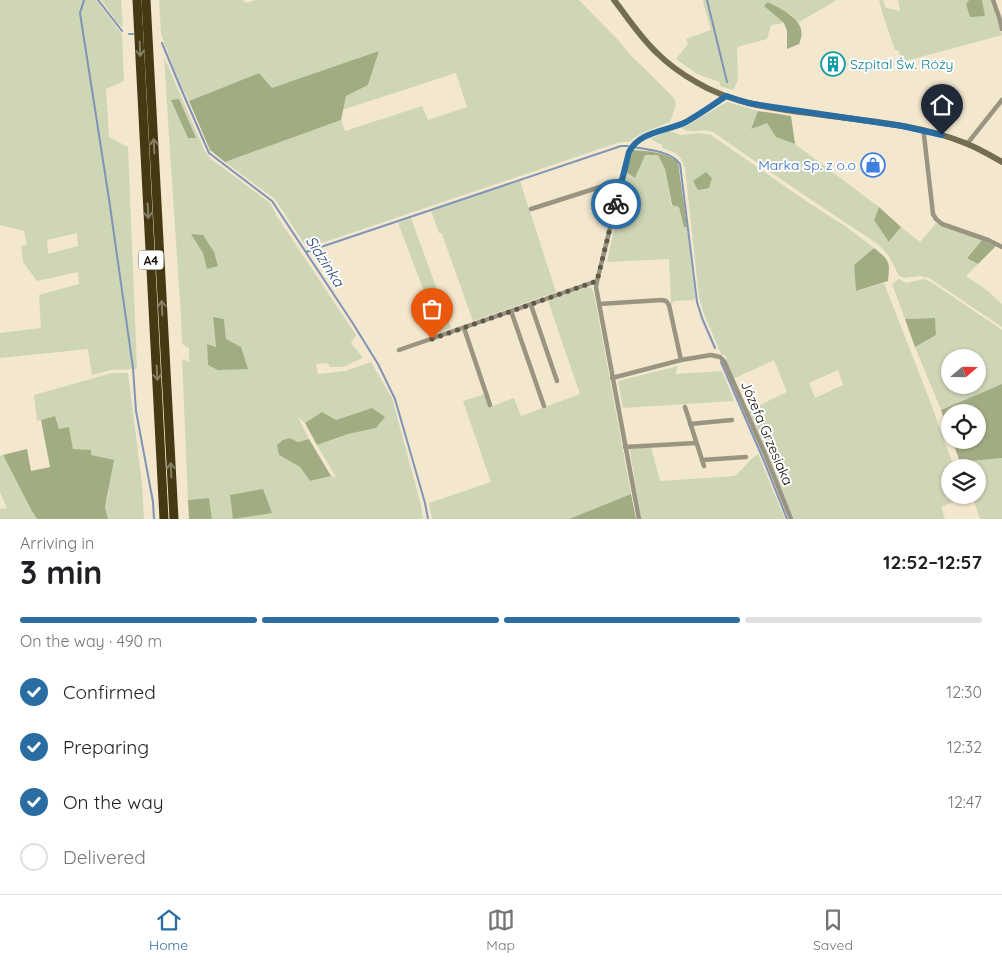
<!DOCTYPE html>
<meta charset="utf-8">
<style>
body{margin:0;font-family:Quicksand,sans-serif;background:#f2f2f2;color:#202124;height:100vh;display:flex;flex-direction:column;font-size:19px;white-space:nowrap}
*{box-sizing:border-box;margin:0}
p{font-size:16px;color:#757577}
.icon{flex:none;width:28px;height:28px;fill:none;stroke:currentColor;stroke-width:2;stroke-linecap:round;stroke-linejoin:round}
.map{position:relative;height:519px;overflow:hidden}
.side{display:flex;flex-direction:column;background:#fff;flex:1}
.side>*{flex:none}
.needle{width:32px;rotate:70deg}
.controls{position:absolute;left:941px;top:349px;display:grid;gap:10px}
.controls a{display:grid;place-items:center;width:45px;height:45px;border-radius:50%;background:#fff;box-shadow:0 1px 4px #0004;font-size:25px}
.pin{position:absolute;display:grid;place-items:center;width:42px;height:42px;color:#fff;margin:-51px -21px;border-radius:50% 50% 50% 0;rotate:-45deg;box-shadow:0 0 5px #0007}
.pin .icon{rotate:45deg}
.courier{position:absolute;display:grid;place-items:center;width:50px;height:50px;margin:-25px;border:4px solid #296da2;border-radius:50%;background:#fff;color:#222;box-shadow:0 1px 6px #0007}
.overview em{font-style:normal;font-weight:800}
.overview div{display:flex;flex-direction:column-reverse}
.overview{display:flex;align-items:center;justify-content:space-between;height:85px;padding:0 20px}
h1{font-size:32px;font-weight:800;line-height:38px}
.bar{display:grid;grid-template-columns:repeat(4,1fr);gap:8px 5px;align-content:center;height:60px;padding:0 20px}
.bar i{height:6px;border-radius:4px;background:#e0e0e0}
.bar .current{background:#296da2}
.bar p{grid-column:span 4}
ol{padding:0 20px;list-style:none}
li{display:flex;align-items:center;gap:15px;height:55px}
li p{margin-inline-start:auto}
li .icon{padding:5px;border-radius:50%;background:#296da2;color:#fff;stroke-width:4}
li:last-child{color:#757577}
li i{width:28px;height:28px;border:2px solid #e0e0e0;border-radius:50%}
.menu{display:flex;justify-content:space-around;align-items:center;height:70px;border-top:1px solid #e0e0e0;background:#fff;font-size:14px;color:#757577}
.menu a{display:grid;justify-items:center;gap:2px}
.menu .current{color:#296da2}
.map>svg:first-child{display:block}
.green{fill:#ced6b5;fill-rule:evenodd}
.forest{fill:#a2ac83}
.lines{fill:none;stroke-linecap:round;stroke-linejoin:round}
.stream{stroke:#7f94b7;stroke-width:2}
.street{stroke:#9a9583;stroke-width:4.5}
.secondary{stroke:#756d53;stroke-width:6}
.highway{stroke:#443912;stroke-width:9}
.oneway{stroke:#857e65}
.done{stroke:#5f584b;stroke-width:5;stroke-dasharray:0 9}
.route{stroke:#296da2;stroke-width:6}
.labels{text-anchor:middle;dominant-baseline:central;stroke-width:4;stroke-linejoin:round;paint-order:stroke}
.shield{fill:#fff;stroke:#57544f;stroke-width:1}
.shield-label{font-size:12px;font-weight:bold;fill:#0f0b04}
.culture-label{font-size:14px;fill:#0d838f;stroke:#fff;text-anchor:start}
.shop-label{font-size:14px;fill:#366cbe;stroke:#fff;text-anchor:end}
.street-label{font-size:14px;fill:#0f0b04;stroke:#fff}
.water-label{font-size:15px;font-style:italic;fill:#284473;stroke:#fff}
</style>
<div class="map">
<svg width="1002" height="519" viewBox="0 0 1002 519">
<rect width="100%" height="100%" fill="#f3e7ce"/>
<g class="green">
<path d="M 0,0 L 96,0 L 122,34 L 124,81 L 106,89 L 109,137 L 128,147 L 137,369 L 111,370 L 92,375 L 88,349 L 0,358 L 0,333 L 41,328 L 39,295 L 79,284 L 78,272 L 37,281 L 23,262 L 21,246 L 27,245 L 24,231 L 0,225 ZM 77,233 L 78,246 L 48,254 L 47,240 Z"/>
<path d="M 101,0 L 121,0 L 123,27 L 119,25 Z"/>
<path d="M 159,0 L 242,0 L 246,3 L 256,0 L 579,0 L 619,41 L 632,57 L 648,72 L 674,98 L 676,105 L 670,122 L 647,131 L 635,137 L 629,142 L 620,142 L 307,248 L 275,199 L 225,162 L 341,120 L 345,131 L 422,106 L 428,120 L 467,107 L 456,73 L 342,110 L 346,96 L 368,85 L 379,51 L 271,89 L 259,73 L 189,101 L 179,82 L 161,34 Z"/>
<path d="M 704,0 L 837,0 L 799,22 L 790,14 L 764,6 L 784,23 L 771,25 L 767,39 L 737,47 L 738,80 L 733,90 L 720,86 L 720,82 L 697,74 L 676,59 L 688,44 L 686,39 L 711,30 L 703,2 Z"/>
<path d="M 879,0 L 883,0 L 886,8 L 900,11 L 898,0 L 969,0 L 966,4 L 985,16 L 982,0 L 991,0 L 1002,35 L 902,62 L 899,51 L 895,50 L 883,15 Z"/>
<path d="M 164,57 L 205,152 L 211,159 L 270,203 L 278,218 L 356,335 L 351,343 L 363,358 L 343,367 L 330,367 L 328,363 L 316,364 L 318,374 L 345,371 L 371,362 L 392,398 L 421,505 L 423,519 L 212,519 L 209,498 L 188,500 L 182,359 L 189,362 L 189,348 L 182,344 L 181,316 L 171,167 ZM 213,317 L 224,319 L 226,339 L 241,347 L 208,365 L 207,344 L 216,347 ZM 372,408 L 375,428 L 348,434 L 317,445 L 336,477 L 331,476 L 310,481 L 300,467 L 279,455 L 290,438 L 298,442 L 309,439 L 298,417 L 305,423 L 322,412 L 336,420 Z"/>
<path d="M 727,102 L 758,111 L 751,128 L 767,123 L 776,137 L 795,144 L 879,207 L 874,220 L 890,242 L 901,227 L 920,242 L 936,223 L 982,240 L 967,257 L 978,264 L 966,276 L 988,291 L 1002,304 L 1002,327 L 929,278 L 921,276 L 904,278 L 899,276 L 889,256 L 879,245 L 798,191 L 713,132 C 699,127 690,136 680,127 L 688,125 Z"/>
<path d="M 669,131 L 681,135 L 700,133 L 711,135 L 806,201 L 848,228 L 874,248 L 854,265 L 857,291 L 884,283 L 930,401 L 954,467 L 950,468 L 950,495 L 964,495 L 965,497 L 941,507 L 945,519 L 792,519 L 747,411 L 787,392 L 774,360 L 733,379 L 728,367 L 726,356 L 721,354 L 704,314 L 699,297 L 685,168 C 680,153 676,153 662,148 L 662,145 L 650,139 ZM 838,370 L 843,385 L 815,398 L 809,383 Z"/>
<path d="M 645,155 L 658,155 L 665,169 L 671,205 L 679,207 L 684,227 L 687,227 L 695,298 L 693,301 L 692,300 L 674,301 L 671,304 L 669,259 L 607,262 L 626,172 Z"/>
<path d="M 520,181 L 556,292 L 473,321 L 443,237 L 442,233 L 439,233 L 431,211 Z"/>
<path d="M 411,218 L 451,328 L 440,333 L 398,223 Z"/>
<path d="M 899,279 L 906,283 L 924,279 L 931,282 L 1002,330 L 1002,384 L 941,410 L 915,347 L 936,335 L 935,318 L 905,319 L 892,284 ZM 950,358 L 978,358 L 978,385 L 950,385 Z"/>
<path d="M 588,287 L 591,288 L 594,294 L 631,494 L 569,519 L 432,519 L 429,503 L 491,482 L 463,401 L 485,394 L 490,407 L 514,398 L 521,416 L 580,394 L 548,301 Z"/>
<path d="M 678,366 L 676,372 L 676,374 L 722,371 L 734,401 L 623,408 L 618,381 Z"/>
<path d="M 112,373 L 128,373 L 142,484 L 144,519 L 108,519 L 105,508 L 109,491 L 91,455 L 90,450 L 73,449 L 69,427 L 59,429 L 55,416 L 37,421 L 34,395 Z"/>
<path d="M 651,447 L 660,481 L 735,476 C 743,469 749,460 758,454 L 785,519 L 641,519 L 630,451 L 630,449 Z"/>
<path d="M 0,455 L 1,456 L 3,455 L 37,519 L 0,519 L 0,509 L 7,508 L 0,492 Z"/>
<path d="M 1002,458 L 1002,519 L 980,519 L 972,495 L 978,495 L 978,468 L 962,467 L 960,462 Z"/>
</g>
<g class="forest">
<path d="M 969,0 L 982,0 L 985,16 L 970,17 L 966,4 Z"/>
<path d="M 768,2 C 784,11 810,21 799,44 L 787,49 L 787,31 L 784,23 L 764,6 Z"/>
<path d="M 379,51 L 368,85 L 346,96 L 341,120 L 225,162 L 210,150 L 189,101 L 259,73 L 272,88 Z"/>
<path d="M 179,99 L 196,138 L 188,138 L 171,100 Z"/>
<path d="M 758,111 L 791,116 L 795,144 L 776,137 L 767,123 L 751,129 Z"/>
<path d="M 633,150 C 649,151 666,152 678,162 L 687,227 L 684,227 L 679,207 L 672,205 L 665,169 L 658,155 L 645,155 L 635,178 L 626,172 Z"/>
<path d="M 706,172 L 712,178 L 709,188 L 698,190 L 693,181 Z"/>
<path d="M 879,207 L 901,227 L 889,242 L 874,220 Z"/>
<path d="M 191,234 L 203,235 L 214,252 L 218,266 L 207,269 L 203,253 Z"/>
<path d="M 982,240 L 996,246 L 978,264 L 967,258 Z"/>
<path d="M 874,248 C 890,261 890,261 888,281 L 856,291 L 854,265 Z"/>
<path d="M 213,317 L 224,319 L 226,339 L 241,347 L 248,369 L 218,370 L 208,365 L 207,344 L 216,347 Z"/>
<path d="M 935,318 L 936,335 L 915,347 L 905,319 Z"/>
<path d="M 1002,384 L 1002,458 L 960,462 L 952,440 L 978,440 L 978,412 L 950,412 L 950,435 L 941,410 Z"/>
<path d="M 372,408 L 385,417 L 376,428 L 348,434 L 317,445 L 305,423 L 322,412 L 336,420 Z"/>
<path d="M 55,416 L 59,429 L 69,427 L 73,449 L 91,450 L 91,455 L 114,460 L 105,507 L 108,519 L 37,519 L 32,511 L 3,455 L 27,449 L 31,471 L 50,467 L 41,420 Z"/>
<path d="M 290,438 L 298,442 L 309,439 L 331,476 L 310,481 L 300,467 L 279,455 L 277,445 L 283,440 Z"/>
<path d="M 263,489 L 272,513 L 233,519 L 230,495 Z"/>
<path d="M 631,494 L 636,519 L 569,519 Z"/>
<path d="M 209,498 L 212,519 L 189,519 L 188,500 Z"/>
</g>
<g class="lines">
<g class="stream">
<path d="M 84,0 L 80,13 L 109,199 L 133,368 L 136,411 L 153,502 L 154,519"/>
<path d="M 98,0 L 122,31"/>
<path d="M 707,0 L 727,82"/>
<path d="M 129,34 L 133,34"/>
<path d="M 162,43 L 179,84 L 209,153 L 272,201 L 352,322 L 378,364 L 395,399 L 425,503 L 428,519"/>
<path d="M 634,147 C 649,150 671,151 680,164 L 697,302 L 702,318 L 715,348"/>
<path d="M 306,252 L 621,146 L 628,146"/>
<path d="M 721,362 L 764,461 L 787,519"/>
</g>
<g class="street">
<path d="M 993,0 L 999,17 L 1002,29"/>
<path d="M 924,130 L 924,135 L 933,214 L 936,219 L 942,224 L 988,240 L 1002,247"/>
<path d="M 967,144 L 1002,100"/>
<path d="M 531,209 L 622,180"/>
<path d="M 599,304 L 662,300 L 666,301 L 669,305 L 681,360"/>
<path d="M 531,305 L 557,381"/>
<path d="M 511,311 L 544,406"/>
<path d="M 464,328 L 490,405"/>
<path d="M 399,350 L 597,281"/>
<path d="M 612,378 L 681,360 L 711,355 L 720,357 L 724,361 L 765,454 L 791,519"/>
<path d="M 685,407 L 704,466"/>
<path d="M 690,424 L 732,420"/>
<path d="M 625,447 L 696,443"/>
<path d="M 702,460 L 746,457"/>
<path d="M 639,519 L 596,287 L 597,281 L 629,152 C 639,131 668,131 687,122 C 700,114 713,105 726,96"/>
</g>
<path class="secondary" d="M 614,0 C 628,18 640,37 657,53 C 668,64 682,74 696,82 C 732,104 776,109 816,114 C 866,121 918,124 965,143 C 978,148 990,155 1002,162"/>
<g class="highway">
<path d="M 137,0 L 164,519"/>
<path d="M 146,0 L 174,519"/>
</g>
</g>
<defs><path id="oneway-shaft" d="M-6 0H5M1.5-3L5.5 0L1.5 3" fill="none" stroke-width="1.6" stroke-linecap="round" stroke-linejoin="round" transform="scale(1.25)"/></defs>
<g class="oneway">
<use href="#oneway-shaft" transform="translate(140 49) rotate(87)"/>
<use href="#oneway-shaft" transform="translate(154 146) rotate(-93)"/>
<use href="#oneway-shaft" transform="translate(148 211) rotate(87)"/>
<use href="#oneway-shaft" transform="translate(162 308) rotate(-93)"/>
<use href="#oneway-shaft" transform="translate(157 373) rotate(87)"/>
<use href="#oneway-shaft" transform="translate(171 470) rotate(-93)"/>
</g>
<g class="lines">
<path class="done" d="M 432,339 L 597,281 L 616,204"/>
<path class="route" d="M 616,204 L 629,152 C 639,131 668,131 686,122 C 700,114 713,105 726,96 L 748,103 L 766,106 L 902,126 L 942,135"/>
</g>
<defs>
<g id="building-ring" transform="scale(1.25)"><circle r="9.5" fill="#fff" stroke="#0f9aa8" stroke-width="1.5"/><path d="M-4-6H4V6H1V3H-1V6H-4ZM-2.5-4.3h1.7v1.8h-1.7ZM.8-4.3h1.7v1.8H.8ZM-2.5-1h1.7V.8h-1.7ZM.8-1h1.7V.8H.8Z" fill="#0f9aa8"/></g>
<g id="shop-ring" transform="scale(1.25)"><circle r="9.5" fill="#fff" stroke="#3f7fe0" stroke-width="1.5"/><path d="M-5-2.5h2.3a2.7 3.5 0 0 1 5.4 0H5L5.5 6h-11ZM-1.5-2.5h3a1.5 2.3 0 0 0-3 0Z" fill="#3f7fe0"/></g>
</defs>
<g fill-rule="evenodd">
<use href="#building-ring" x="833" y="64"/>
<use href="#shop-ring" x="873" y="165"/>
</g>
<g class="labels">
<rect class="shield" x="138.5" y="250.5" width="25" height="19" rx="4"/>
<g class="shield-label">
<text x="151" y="260">A4</text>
</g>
<g class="culture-label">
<text x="850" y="64">Szpital Św. Róży</text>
</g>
<g class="shop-label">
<text x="856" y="165">Marka Sp. z o.o</text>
</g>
<g class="street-label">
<text transform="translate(767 433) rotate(67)">Józefa Grzesiaka</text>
</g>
<g class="water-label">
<text transform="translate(325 261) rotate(57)">Sidzinka</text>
</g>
</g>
</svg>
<div class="controls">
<a><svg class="needle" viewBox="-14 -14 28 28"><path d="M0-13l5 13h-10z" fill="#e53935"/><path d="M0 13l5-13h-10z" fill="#757577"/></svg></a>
<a><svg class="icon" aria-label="locate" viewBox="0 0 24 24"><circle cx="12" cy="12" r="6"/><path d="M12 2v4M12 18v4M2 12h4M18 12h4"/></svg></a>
<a><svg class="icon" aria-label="layers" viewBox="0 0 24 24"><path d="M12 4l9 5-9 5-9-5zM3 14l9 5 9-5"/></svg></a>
</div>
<div class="pin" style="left:432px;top:339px;background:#ea580c"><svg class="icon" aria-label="bag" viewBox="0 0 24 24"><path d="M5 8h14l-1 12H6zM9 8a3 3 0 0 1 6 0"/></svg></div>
<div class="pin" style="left:942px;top:135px;background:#1f2937"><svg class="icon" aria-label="home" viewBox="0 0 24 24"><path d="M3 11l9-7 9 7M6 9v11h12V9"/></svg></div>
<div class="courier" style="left:616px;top:204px"><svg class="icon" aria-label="bike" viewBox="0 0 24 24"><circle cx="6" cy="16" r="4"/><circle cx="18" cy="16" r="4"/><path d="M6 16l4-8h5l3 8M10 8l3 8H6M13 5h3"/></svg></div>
</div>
<section class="side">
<div class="overview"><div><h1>3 min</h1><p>Arriving in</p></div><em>12:52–12:57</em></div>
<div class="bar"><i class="current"></i><i class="current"></i><i class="current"></i><i></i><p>On the way · 490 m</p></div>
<ol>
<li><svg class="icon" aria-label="check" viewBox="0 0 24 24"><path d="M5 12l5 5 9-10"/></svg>Confirmed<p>12:30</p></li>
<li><svg class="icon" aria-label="check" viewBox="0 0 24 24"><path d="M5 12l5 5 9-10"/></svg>Preparing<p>12:32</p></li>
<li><svg class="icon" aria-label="check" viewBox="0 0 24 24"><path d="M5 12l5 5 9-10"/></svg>On the way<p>12:47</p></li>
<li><i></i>Delivered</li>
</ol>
</section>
<nav class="menu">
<a class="current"><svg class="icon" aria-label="home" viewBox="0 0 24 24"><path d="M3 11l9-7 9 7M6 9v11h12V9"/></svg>Home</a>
<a><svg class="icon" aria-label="map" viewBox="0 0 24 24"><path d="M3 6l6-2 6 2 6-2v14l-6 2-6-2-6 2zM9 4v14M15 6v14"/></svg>Map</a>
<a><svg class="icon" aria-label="saved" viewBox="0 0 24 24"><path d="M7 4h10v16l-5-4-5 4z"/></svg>Saved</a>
</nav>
